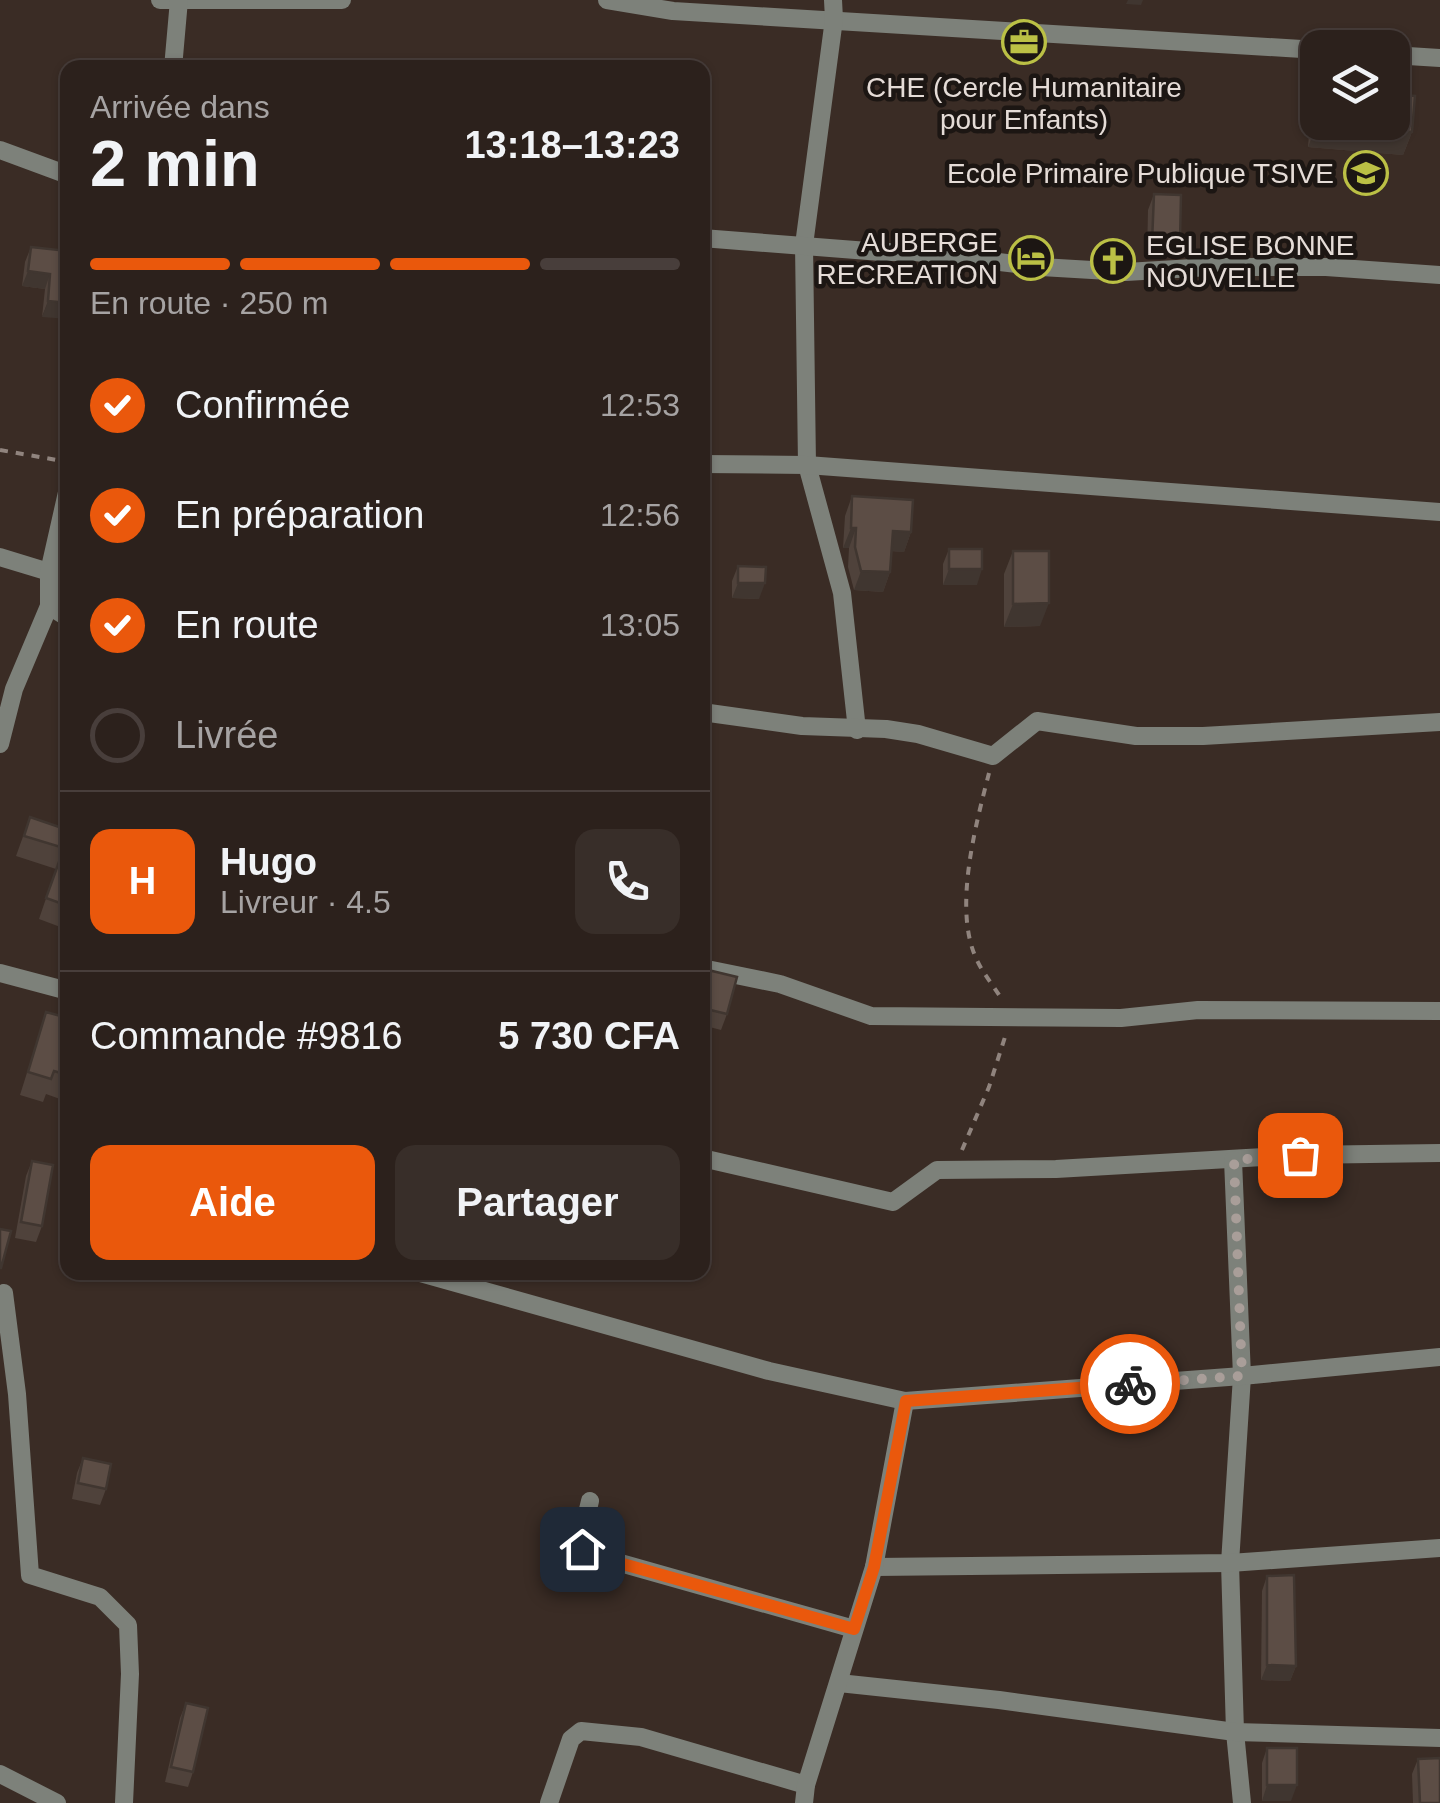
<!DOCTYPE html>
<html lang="fr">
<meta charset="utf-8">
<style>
body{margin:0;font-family:Helvetica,sans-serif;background:#382e29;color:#f1f3f6;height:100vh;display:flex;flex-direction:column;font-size:38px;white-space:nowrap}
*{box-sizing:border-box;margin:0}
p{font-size:32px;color:#a6a3a3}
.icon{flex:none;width:55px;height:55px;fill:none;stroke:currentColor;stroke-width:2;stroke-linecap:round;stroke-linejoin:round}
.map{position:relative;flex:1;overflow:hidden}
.drawer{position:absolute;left:60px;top:60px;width:650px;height:1220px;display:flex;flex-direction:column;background:#2c211c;border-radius:20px;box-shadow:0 2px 8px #0004,0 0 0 2px #483e3b}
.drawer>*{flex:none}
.fabs{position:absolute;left:1300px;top:30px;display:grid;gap:20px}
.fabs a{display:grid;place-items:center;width:110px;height:110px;border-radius:20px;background:#2c211c;box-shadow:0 2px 8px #0004,0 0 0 2px #483e3b;font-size:50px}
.pin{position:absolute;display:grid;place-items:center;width:85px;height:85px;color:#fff;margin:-42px;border-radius:20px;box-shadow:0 5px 15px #0006}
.courier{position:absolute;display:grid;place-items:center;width:100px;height:100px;margin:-50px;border:8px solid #ea580c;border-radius:50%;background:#fff;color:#222;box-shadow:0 2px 12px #0007}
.head em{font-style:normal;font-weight:700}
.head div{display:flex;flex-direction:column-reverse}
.head{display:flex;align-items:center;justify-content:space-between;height:170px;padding:0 30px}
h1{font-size:65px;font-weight:700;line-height:75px}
.bar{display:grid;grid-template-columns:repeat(4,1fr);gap:15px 10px;align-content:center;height:120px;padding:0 30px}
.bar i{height:12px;border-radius:8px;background:#483e3b}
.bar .current{background:#ea580c}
.bar p{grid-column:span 4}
.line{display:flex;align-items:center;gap:25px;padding:0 30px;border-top:2px solid #483e3b}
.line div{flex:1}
.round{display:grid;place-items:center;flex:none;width:105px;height:105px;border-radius:20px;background:#382e29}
ol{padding:0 30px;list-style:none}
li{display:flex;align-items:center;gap:30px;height:110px}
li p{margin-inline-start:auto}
li .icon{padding:10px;border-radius:50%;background:#ea580c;color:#fff;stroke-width:4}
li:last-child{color:#a6a3a3}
li i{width:55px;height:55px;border:5px solid #483e3b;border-radius:50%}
.action{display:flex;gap:20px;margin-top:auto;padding:20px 30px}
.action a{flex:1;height:115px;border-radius:20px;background:#ea580c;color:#fff;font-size:40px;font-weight:700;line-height:115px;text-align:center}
.action a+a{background:#382e29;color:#f1f3f6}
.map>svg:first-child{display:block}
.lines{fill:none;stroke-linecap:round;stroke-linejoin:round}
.path{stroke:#90847e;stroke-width:4;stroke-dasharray:8 8;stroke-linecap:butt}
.minor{stroke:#7d817a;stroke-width:18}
.wall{fill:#4f423b}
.shaded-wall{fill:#403630}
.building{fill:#5c4d45;stroke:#403630;stroke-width:2.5}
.done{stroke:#a99e99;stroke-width:10;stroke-dasharray:0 18}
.route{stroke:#ea580c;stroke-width:12}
.labels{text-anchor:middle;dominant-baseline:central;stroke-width:9;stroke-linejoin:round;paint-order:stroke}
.poi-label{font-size:28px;fill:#e5dcd7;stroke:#1c1613;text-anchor:end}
</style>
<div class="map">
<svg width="1440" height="1803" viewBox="0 0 1440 1803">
<rect width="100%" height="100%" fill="#3a2c25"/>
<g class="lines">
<g class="path">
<path d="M 0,450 L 68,462"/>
<path d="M 989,773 C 976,824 953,908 976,958 C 982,972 993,985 1001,998"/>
<path d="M 962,1150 L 989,1087 L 1005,1037"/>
</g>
<g class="minor">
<path d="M 160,0 L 342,0"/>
<path d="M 607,0 L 673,11 L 1318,50"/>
<path d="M 833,0 L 834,19 L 804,245 L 807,465 L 842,593 L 857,730"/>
<path d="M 1392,55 L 1440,58"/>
<path d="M 173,68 L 179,0"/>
<path d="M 0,150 L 68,175"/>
<path d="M 702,238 L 881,252 L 915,252 L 1041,267 L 1126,272 L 1210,267 L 1326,267 L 1440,275"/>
<path d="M 702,464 L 807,465 L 1440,512"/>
<path d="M 0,557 L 49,572"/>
<path d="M 49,606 L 68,618"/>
<path d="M 702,712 L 802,726 L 886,729 L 918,734 L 993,756 L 1037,721 L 1136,736 L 1203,736 L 1440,722"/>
<path d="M 0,744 L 14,689 L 49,606 L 49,572 L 68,488"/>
<path d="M 702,968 L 780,984 L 871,1016 L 1121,1018 L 1198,1010 L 1440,1011"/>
<path d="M 0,973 L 68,991"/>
<path d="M 702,1158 L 893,1202 L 937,1170 L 1056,1169 L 1300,1155 L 1440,1153"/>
<path d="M 1233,1160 L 1242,1376 L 1230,1563 L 1235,1732 L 1242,1803"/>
<path d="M 417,1272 L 769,1371 L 905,1401 L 1242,1376 L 1440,1357"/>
<path d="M 4,1293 L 17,1394 L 30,1575 L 100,1597 L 128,1625 L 130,1674 L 124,1803"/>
<path d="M 590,1501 L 580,1543 L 585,1553 L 854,1629"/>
<path d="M 874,1567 L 1230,1563 L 1440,1548"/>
<path d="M 839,1683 L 999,1700 L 1235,1732 L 1440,1738"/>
<path d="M 0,1774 L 57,1803"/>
<path d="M 549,1803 L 571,1739 L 581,1731 L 641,1737 L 806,1785"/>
<path d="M 804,1803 L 806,1785 L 874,1567 L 905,1401"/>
</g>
</g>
<g class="wall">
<path d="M 1318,93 L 1318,122 L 1412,132 L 1403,155 L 1308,147 L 1311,110 Z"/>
<path d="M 1154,194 L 1175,257 L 1147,258 L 1148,210 Z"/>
<path d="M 31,247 L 68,251 L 42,317 L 45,289 L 22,286 L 25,262 Z"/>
<path d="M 852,496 L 911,532 L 904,552 L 892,551 L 890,572 L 883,592 L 854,590 L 848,567 L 849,548 L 843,548 L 845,516 Z"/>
<path d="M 949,549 L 977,585 L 943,585 L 943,564 Z"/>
<path d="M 1013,551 L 1040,626 L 1004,627 L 1004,574 Z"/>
<path d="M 738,566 L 759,599 L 732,598 L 732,581 Z"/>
<path d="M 30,817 L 68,830 L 68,917 L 63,928 L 39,919 L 56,869 L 16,856 Z"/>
<path d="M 708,970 L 727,1014 L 721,1030 L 702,1025 L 702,983 Z"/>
<path d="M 46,1012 L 68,1018 L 68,1079 L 60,1099 L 46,1094 L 43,1102 L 20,1095 Z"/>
<path d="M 32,1161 L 42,1226 L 36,1242 L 15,1238 L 26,1176 Z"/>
<path d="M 83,1458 L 106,1489 L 100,1505 L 72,1499 L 77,1473 Z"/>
<path d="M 1267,1576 L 1296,1666 L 1290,1681 L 1261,1680 L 1262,1591 Z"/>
<path d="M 186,1703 L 193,1772 L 188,1787 L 165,1782 L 180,1718 Z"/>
<path d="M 1267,1748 L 1291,1801 L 1262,1801 L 1262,1763 Z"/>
<path d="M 1418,1759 L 1440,1803 L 1413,1803 L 1412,1774 Z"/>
</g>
<g class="shaded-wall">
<path d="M 1128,0 L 1143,0 L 1141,5 L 1126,4 Z"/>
<path d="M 1317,124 L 1412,132 L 1403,155 L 1308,147 Z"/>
<path d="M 1180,241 L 1175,257 L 1147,258 L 1152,243 Z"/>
<path d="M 28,271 L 50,274 L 45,289 L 22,286 Z"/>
<path d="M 48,301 L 68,303 L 68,319 L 42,317 Z"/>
<path d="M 851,528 L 856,528 L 849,548 L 843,548 Z"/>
<path d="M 893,531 L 911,532 L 904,552 L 886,551 Z"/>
<path d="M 949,569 L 982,569 L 977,585 L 943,585 Z"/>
<path d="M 861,571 L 890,572 L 883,592 L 854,590 Z"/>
<path d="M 738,583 L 765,583 L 759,599 L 732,598 Z"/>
<path d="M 1049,603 L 1040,626 L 1004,627 L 1013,604 Z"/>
<path d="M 1267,1665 L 1296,1666 L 1290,1681 L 1261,1680 Z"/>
<path d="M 1267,1785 L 1297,1785 L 1291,1801 L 1262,1801 Z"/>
</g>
<g class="building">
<path d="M 1392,94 L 1415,96 L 1412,132 L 1317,124 L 1318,113 L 1318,122 L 1392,122 Z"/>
<path d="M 1154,194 L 1181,195 L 1180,241 L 1152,243 Z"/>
<path d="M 702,236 L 706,237 L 704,269 L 702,268 Z"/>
<path d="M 31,247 L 68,251 L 66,278 L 68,278 L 68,303 L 48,301 L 50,274 L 28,271 Z"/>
<path d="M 852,496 L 913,500 L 911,532 L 893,531 L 890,572 L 861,571 L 855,547 L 856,528 L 851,528 Z"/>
<rect x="949" y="549" width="33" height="20"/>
<path d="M 1013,551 L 1049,551 L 1049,603 L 1013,604 Z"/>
<path d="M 738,566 L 766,567 L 765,583 L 738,583 Z"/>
<path d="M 30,817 L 68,830 L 68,906 L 46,898 L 64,848 L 24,836 Z"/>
<path d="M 708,970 L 737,977 L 727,1014 L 702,1008 L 702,989 Z"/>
<path d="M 46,1012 L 68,1018 L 68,1075 L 54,1071 L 51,1079 L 28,1072 Z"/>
<path d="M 32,1161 L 53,1165 L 42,1226 L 21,1222 Z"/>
<path d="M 0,1229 L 11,1231 L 1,1268 L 0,1268 Z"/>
<path d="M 83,1458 L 111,1464 L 106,1489 L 78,1483 Z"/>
<path d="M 1294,1575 L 1296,1666 L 1267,1665 L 1267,1576 Z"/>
<path d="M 186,1703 L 208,1708 L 193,1772 L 171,1767 Z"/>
<rect x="1267" y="1748" width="30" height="37"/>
<path d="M 1440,1758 L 1440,1803 L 1420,1803 L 1418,1759 Z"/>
</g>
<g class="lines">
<path class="done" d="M 1130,1384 L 1242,1376 L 1234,1160 L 1300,1155"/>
<path class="route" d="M 582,1549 L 584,1553 L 854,1629 L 874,1567 L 906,1401 L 1130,1384"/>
</g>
<defs>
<g id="office-ring" transform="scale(2.25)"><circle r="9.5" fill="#1c1613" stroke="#bbc045" stroke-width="1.5"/><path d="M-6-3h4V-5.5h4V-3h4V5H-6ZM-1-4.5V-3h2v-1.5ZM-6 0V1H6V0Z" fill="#bbc045"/></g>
<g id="school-ring" transform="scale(2.25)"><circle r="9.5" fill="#1c1613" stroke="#bbc045" stroke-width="1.5"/><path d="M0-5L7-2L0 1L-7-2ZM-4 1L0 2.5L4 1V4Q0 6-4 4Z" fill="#bbc045"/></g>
<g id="hotel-ring" transform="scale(2.25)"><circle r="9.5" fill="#1c1613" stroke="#bbc045" stroke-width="1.5"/><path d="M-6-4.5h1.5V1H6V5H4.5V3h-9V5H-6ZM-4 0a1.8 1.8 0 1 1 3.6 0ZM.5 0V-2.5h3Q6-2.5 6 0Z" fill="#bbc045"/></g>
<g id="church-ring" transform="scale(2.25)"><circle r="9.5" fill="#1c1613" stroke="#bbc045" stroke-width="1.5"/><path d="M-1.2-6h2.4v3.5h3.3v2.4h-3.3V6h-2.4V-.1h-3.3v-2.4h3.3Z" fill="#bbc045"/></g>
</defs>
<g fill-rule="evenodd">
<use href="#office-ring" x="1024" y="42"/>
<use href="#school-ring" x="1366" y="173"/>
<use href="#hotel-ring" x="1031" y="258"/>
<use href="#church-ring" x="1113" y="261"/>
</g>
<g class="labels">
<g class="poi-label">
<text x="1024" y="87" text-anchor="middle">CHE (Cercle Humanitaire<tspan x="1024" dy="32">pour Enfants)</tspan></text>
<text x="1334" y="173">Ecole Primaire Publique TSIVE</text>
<text x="998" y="242">AUBERGE<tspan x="998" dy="32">RECREATION</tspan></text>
<text x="1146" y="245" text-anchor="start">EGLISE BONNE<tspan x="1146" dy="32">NOUVELLE</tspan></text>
</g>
</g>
</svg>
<div class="fabs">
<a><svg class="icon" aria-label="layers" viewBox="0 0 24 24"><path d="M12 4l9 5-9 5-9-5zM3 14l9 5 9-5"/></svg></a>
</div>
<div class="pin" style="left:1300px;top:1155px;background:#ea580c"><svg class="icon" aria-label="bag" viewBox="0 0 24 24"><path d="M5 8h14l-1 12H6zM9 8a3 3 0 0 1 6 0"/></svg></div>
<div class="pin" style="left:582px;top:1549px;background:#1f2937"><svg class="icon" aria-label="home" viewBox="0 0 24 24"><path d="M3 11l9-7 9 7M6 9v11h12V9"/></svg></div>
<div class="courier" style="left:1130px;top:1384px"><svg class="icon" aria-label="bike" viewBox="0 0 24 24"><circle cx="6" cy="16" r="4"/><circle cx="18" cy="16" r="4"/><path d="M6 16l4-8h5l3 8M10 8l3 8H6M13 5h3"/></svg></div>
<section class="drawer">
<div class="head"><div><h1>2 min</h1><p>Arrivée dans</p></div><em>13:18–13:23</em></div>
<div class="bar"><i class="current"></i><i class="current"></i><i class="current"></i><i></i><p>En route · 250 m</p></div>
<ol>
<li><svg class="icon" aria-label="check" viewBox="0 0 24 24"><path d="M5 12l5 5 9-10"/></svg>Confirmée<p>12:53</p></li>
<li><svg class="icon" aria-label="check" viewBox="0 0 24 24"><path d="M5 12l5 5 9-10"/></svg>En préparation<p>12:56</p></li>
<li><svg class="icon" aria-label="check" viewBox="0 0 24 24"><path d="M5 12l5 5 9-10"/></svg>En route<p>13:05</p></li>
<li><i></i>Livrée</li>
</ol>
<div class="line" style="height:180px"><b class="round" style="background:#ea580c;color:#fff">H</b><div><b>Hugo</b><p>Livreur · 4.5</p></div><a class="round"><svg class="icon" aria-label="phone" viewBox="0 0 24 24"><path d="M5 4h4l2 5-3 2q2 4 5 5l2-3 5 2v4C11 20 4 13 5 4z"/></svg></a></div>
<div class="line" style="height:130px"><div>Commande #9816</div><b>5 730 CFA</b></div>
<div class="action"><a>Aide</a><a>Partager</a></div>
</section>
</div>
